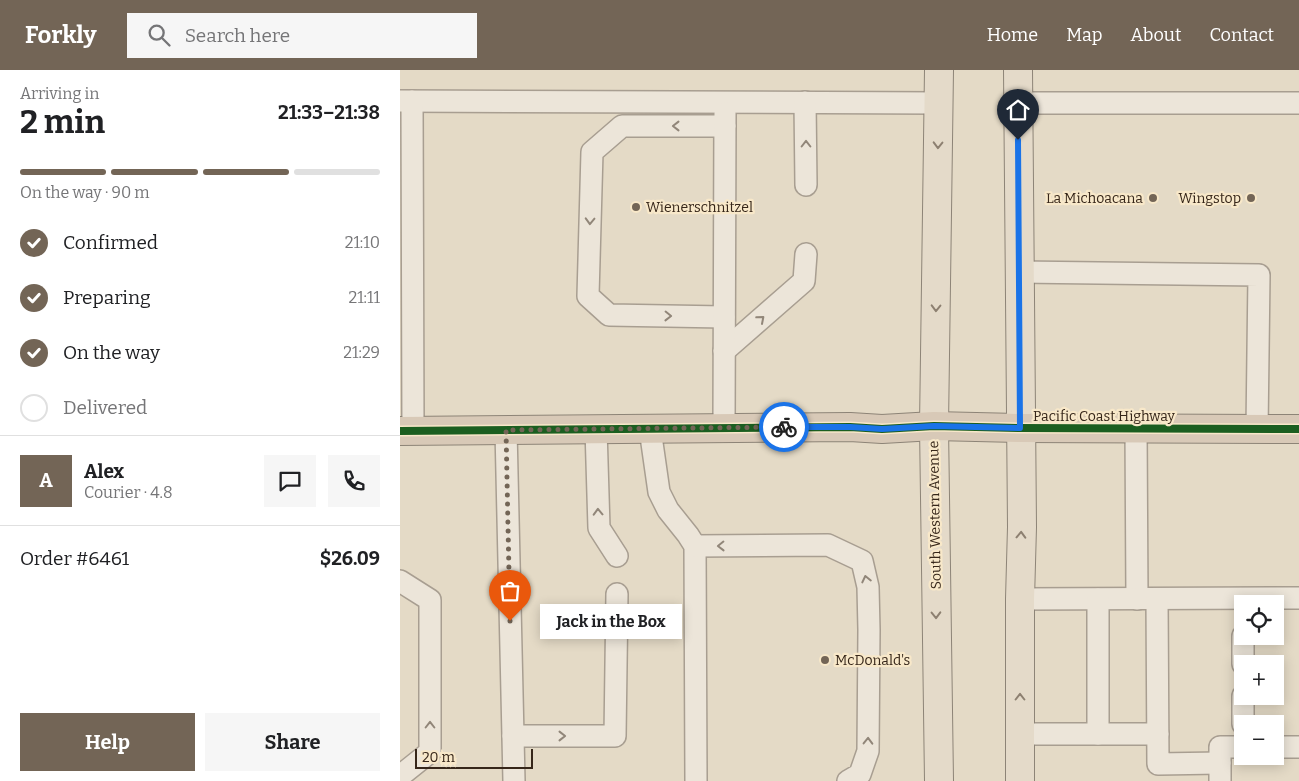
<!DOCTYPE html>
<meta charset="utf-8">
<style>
body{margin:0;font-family:Bitter,serif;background:#f6f6f6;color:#202124;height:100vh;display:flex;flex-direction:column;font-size:19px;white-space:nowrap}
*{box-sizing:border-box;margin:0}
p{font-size:16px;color:#757577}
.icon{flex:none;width:28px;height:28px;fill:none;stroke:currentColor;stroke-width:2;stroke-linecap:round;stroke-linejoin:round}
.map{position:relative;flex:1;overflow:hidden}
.details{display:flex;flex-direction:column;background:#fff;width:400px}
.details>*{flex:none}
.tools{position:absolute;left:834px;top:525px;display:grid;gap:10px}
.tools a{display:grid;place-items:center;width:50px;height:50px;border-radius:0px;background:#fff;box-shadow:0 2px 12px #0003;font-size:25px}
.scale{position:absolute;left:15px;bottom:12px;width:118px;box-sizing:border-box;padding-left:5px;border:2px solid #362619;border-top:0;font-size:14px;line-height:18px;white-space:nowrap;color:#362619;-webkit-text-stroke:4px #f8e8c9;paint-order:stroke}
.pin{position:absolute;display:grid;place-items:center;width:42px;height:42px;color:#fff;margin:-51px -21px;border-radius:50% 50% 50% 0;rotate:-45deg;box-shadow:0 0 5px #0007}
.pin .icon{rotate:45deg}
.courier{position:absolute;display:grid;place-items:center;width:50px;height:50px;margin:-25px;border:4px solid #1a73e8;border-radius:50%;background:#fff;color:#222;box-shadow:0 1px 6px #0007}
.bubble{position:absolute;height:35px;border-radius:0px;background:#fff;box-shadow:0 2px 12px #0003;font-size:16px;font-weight:700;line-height:35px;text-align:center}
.overview em{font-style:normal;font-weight:700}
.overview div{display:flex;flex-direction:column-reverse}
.overview{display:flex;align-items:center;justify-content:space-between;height:85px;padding:0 20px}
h1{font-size:32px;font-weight:700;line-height:38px}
.bar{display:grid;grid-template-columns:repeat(4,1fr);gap:8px 5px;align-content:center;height:60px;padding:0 20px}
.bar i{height:6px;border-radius:4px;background:#e0e0e0}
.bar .active{background:#736556}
.bar p{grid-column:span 4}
.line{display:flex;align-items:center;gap:12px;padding:0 20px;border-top:1px solid #e0e0e0}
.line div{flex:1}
.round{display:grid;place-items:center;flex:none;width:52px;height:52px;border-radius:0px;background:#f6f6f6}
ol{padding:0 20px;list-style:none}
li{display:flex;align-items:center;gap:15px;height:55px}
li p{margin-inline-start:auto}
li .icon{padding:5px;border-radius:50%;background:#736556;color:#fff;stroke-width:4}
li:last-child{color:#757577}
li i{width:28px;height:28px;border:2px solid #e0e0e0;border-radius:50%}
.action{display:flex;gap:10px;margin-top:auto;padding:10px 20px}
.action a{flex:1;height:58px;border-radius:0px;background:#736556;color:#fff;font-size:20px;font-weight:700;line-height:58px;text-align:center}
.action a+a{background:#f6f6f6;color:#202124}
header{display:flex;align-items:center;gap:30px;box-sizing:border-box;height:70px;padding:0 25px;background:#736556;color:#fff}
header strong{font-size:24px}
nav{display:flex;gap:28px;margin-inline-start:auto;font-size:18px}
.search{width:350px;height:45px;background:#f6f6f6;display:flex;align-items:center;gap:12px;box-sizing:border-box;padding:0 18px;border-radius:0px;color:#757577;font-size:19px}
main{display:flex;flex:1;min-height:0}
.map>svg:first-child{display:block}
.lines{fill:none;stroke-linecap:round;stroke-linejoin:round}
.lane-casing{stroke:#a89e91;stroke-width:24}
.primary-casing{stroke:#8d8477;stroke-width:30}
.highway-casing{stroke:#8d8477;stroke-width:30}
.lane{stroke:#ece5d9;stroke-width:21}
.primary{stroke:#e4dac9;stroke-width:28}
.highway{stroke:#d8c9b7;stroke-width:28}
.cycleway-casing{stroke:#f8e8c9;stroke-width:11}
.cycleway{stroke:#1b5e20;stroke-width:8}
.oneway{stroke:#918679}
.oneway2{stroke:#8d8071}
.done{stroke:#736556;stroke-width:5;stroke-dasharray:0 9}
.route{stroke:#1a73e8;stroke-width:6}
.poi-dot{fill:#736556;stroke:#f8e8c9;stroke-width:2}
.labels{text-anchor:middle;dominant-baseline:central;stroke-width:4.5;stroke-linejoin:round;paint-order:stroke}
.poi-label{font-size:14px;fill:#362619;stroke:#f8e8c9;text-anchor:end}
.street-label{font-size:14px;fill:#362619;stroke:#f8e8c9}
</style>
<header>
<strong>Forkly</strong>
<div class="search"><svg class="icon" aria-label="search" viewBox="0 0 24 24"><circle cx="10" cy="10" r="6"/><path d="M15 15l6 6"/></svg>Search here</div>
<nav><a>Home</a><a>Map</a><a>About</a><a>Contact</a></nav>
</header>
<main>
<section class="details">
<div class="overview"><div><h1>2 min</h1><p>Arriving in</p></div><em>21:33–21:38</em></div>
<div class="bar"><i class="active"></i><i class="active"></i><i class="active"></i><i></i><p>On the way · 90 m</p></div>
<ol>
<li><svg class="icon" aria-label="check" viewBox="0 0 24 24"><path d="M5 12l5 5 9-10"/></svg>Confirmed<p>21:10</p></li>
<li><svg class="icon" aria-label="check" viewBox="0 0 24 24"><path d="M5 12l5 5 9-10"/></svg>Preparing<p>21:11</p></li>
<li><svg class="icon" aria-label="check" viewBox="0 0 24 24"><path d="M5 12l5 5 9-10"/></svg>On the way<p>21:29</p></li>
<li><i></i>Delivered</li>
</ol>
<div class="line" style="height:90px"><b class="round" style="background:#736556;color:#fff">A</b><div><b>Alex</b><p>Courier · 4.8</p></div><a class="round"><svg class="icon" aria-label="chat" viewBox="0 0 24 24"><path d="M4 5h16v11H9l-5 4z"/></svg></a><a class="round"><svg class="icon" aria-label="phone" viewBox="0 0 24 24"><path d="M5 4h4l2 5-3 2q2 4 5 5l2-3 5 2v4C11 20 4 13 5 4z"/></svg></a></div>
<div class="line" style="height:65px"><div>Order #6461</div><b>$26.09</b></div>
<div class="action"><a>Help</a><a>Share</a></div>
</section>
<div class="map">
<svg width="899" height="711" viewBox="0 0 899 711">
<rect width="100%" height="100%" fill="#e4dac6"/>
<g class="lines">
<g class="lane-casing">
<g id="lane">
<path d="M 0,31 L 539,33"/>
<path d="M 12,31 L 13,361"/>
<path d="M 405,32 L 406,115"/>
<path d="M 618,33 L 899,33"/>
<path d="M 619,202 L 859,205 L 857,359"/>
<path d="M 324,247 L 209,245 L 188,226 L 192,82 L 222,56 L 325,56"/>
<path d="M 324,281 L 404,211 L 406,184"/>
<path d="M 324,358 L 325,43"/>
<path d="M 736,358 L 737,529"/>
<path d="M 196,359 L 199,458 L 217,486"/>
<path d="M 250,359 L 259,422 L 268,440 L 288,465 L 295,476 L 296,711"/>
<path d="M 106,360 L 114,711"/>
<path d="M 295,476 L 428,475 L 462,491 L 468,517 L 469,560 L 468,681 L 460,704 L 448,711"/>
<path d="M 0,511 L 30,530 L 30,682 L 0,706"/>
<path d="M 620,529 L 899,528"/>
<path d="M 698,529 L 698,664"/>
<path d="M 757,529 L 758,694 L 820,693"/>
<path d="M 843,566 L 843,594"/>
<path d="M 843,626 L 843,654"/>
<path d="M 620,664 L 758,664"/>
<path d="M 113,666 L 215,666 L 217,524"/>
<path d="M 875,677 L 899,677"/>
<path d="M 820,711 L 820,677 L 842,677"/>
</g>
</g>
<g class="primary-casing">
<g id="primary">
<path d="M 618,0 L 622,457 L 620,529 L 620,711"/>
<path d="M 539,711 L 534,356 L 539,0"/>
</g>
</g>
<g class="highway-casing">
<path id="highway" d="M 0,361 L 450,357 L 482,359 L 534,356 L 620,358 L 899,359"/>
</g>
<use href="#lane" class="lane"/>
<use href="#primary" class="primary"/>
<use href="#highway" class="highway"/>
<g class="cycleway-casing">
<path id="cycleway" d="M 0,361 L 450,357 L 482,359 L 534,356 L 620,358 L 899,359"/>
</g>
<use href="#cycleway" class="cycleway"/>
</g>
<defs><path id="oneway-chevron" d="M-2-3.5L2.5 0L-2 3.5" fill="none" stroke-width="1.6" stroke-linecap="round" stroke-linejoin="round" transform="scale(1.25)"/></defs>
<g class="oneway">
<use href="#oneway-chevron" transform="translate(276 56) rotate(180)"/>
<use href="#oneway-chevron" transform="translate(406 74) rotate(-90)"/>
<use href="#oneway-chevron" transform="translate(190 151) rotate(92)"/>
<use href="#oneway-chevron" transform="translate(268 246) rotate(1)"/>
<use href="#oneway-chevron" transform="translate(361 249) rotate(-41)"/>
<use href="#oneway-chevron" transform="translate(198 442) rotate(-92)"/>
<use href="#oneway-chevron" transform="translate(321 476) rotate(179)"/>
<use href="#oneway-chevron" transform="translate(466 509) rotate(-103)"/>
<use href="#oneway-chevron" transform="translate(30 655) rotate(-90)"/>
<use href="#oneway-chevron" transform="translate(162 666)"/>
<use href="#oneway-chevron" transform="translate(468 671) rotate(-89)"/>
</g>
<g class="oneway2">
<use href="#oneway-chevron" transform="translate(538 75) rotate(91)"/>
<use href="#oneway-chevron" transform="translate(536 238) rotate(91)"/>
<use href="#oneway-chevron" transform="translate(621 465) rotate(-88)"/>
<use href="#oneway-chevron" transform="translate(536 545) rotate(89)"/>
<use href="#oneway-chevron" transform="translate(620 627) rotate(-90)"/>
</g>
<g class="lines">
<path class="done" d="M 110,551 L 106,360 L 384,357"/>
<path class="route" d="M 384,357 L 450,357 L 482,359 L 534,356 L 620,358 L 618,70"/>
</g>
<g class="poi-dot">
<circle cx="753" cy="128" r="5"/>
<circle cx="851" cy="128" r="5"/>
<circle cx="236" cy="137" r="5"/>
<circle cx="425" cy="590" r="5"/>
</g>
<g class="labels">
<g class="poi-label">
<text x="743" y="128">La Michoacana</text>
<text x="841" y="128">Wingstop</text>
<text x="246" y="137" text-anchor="start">Wienerschnitzel</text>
<text x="435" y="590" text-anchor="start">McDonald's</text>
</g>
<g class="street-label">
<text x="704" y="346">Pacific Coast Highway</text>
<text transform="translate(535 445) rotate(-91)">South Western Avenue</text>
</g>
</g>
</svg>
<div class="tools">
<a><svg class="icon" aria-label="locate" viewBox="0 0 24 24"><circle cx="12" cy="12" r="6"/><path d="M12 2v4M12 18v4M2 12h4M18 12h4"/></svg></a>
<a>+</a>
<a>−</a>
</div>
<div class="scale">20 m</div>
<div class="pin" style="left:110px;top:551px;background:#ea580c"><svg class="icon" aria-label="bag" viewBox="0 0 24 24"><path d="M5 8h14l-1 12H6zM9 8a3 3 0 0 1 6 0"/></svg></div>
<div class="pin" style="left:618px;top:70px;background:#1f2937"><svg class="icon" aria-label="home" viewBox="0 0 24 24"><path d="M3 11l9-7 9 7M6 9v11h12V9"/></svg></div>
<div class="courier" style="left:384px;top:357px"><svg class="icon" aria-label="bike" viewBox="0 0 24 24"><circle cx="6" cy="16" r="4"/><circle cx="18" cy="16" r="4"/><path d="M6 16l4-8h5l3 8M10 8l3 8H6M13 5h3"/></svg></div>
<div class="bubble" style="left:140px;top:534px;width:142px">Jack in the Box</div>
</div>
</main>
